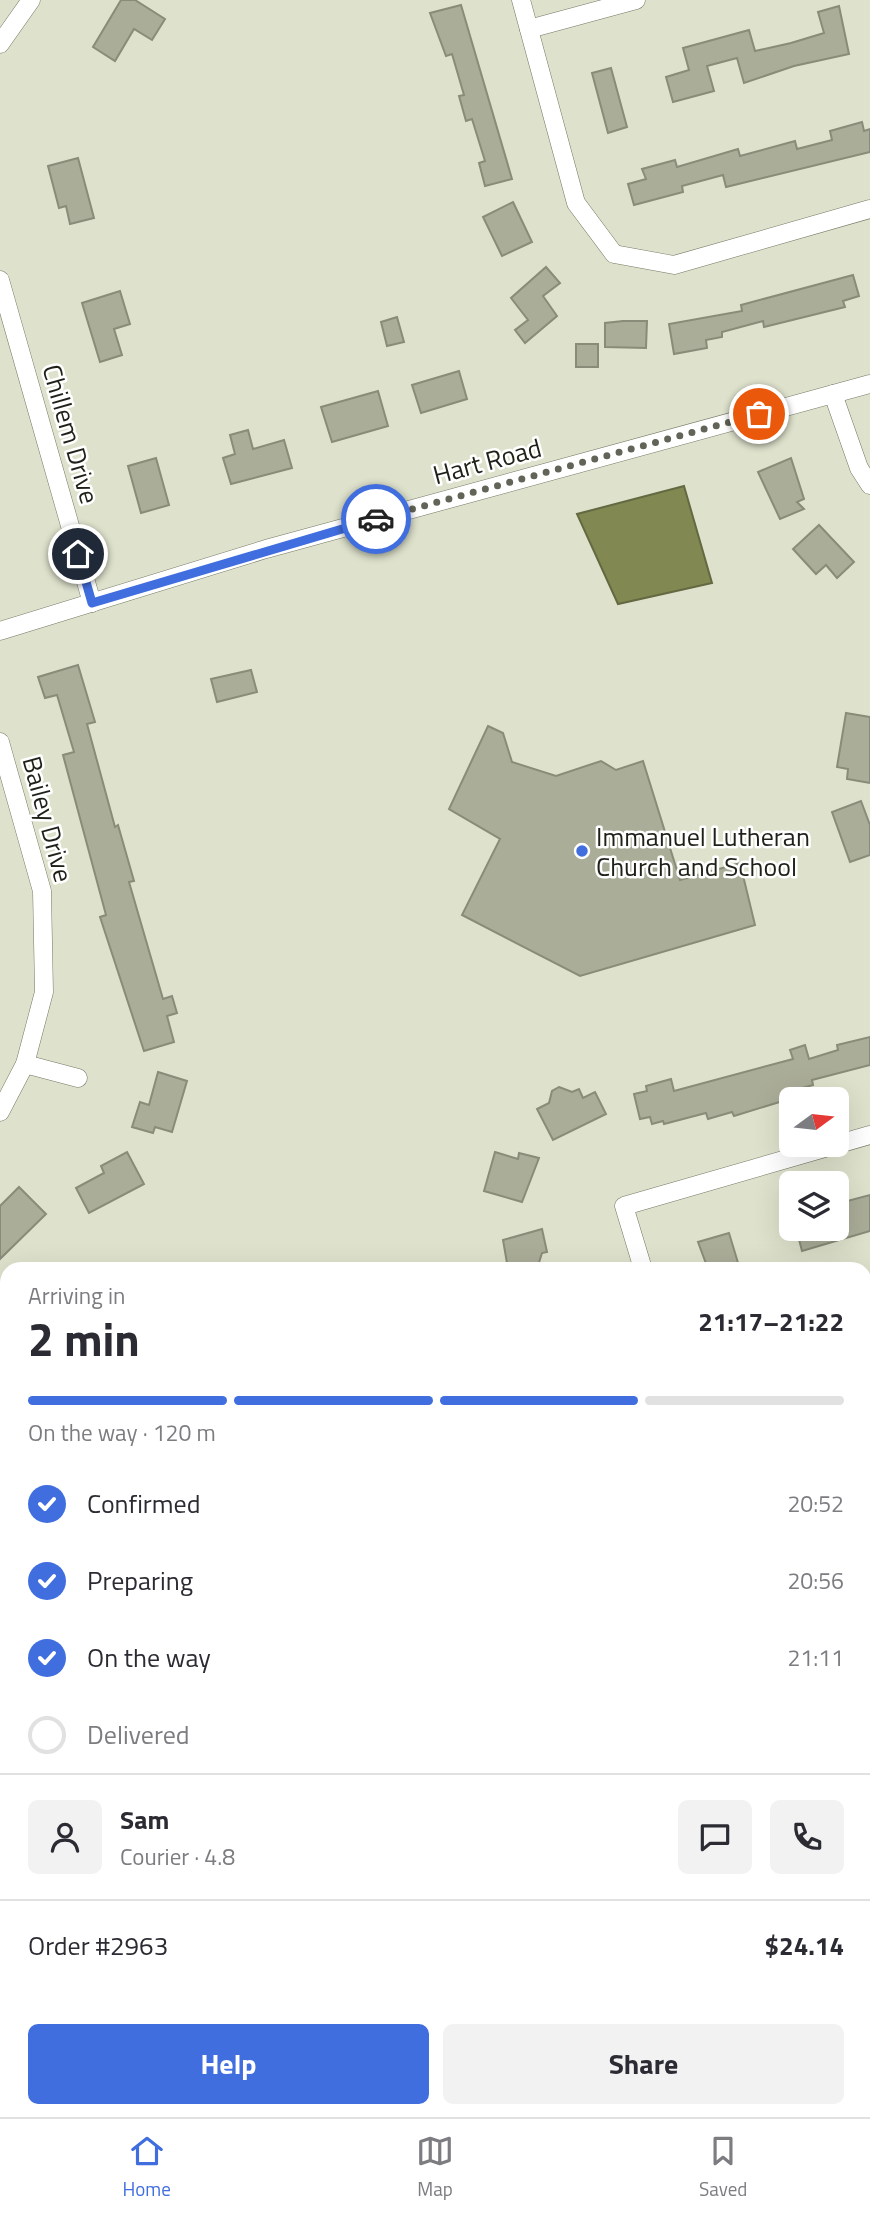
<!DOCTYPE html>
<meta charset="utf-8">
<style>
body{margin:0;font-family:"Titillium Web",sans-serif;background:#f2f2f3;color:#2b2b33;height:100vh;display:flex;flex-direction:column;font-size:26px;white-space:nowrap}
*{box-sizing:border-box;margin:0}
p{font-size:23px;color:#7c7c81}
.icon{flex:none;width:38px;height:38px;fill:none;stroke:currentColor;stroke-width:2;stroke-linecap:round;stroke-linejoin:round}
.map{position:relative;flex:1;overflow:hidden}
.details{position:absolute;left:0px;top:1262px;width:872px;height:856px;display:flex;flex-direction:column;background:#fff;border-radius:21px 21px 0 0;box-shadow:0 7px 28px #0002}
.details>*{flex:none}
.needle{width:46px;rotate:75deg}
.fabs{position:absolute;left:779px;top:1087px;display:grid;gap:14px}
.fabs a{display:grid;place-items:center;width:70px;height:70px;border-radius:10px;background:#fff;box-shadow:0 7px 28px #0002;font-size:35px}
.pin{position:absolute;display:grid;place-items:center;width:60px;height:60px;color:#fff;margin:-30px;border:4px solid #fff;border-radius:50%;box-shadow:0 2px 7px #0007}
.courier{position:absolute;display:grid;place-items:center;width:70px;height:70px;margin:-35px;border:5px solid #416edf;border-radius:50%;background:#fff;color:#222;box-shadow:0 2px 9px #0007}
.summary em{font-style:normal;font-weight:700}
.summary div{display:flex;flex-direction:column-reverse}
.summary{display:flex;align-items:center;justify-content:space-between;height:119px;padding:0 28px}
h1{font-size:46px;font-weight:700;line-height:52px}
.bar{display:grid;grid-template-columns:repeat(4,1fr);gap:10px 7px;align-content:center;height:84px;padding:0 28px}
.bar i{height:9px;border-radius:5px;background:#e1e1e2}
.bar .active{background:#416edf}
.bar p{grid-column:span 4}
.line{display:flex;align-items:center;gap:18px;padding:0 28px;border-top:2px solid #e1e1e2}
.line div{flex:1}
.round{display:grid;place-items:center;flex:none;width:74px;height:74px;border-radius:10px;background:#f2f2f3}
ol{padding:0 28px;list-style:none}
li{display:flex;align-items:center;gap:21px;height:77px}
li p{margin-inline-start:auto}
li .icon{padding:7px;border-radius:50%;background:#416edf;color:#fff;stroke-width:4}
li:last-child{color:#7c7c81}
li i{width:38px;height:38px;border:4px solid #e1e1e2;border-radius:50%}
.action{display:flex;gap:14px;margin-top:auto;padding:14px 28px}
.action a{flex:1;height:80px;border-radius:10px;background:#416edf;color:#fff;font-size:28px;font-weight:700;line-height:80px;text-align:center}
.action a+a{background:#f2f2f3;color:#2b2b33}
.tab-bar{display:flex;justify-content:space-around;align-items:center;height:98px;border-top:2px solid #e1e1e2;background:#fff;font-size:19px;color:#7c7c81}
.tab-bar a{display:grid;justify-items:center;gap:4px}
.tab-bar .active{color:#416edf}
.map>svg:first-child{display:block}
.green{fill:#c9d19f}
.water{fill:#818852;stroke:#646941;stroke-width:2}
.building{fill:#aaad98;stroke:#888c78;stroke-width:2}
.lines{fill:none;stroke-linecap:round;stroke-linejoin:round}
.minor-casing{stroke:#757864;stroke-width:19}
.minor{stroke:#fff;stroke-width:18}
.done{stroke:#626457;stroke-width:7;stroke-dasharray:0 12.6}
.route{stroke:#416edf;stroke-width:9}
.poi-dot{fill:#416edf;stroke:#fff;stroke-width:2.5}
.labels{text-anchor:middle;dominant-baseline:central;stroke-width:5;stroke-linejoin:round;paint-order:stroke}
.street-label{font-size:26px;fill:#1f2018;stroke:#fff}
.poi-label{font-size:26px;fill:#1f2018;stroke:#fff;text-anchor:start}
</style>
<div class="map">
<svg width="870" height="2117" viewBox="0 0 870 2117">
<rect width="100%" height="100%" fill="#dee2cc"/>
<path class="green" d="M 370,2110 L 388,2111 L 390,2117 L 347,2117 Z"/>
<path class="water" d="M 684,486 L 712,583 L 618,604 L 577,514 Z"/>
<g class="building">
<path d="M 121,0 L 135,0 L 165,19 L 152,40 L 134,29 L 115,61 L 93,47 Z"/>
<path d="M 461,5 L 512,179 L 485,186 L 479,163 L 485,161 L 472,119 L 466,121 L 459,96 L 464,95 L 452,54 L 446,56 L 430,13 Z"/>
<path d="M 839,6 L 849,54 L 794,66 L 744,83 L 737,58 L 707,66 L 714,91 L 673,102 L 666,77 L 689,70 L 683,48 L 749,30 L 755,51 L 791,43 L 824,33 L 818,12 Z"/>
<path d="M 611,68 L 627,127 L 608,133 L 592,73 Z"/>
<path d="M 862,122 L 864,131 L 870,129 L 870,152 L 726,187 L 723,175 L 682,186 L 683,192 L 634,205 L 628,184 L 646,179 L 642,169 L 675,160 L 677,167 L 738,149 L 740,156 L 795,141 L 797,149 L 832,140 L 830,131 Z"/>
<path d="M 78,158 L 94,218 L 70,224 L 66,206 L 59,208 L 48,166 Z"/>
<path d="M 513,202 L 532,242 L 502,256 L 483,217 Z"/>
<path d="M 546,267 L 560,283 L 543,296 L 557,316 L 525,343 L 515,330 L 528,320 L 511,298 Z"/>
<path d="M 853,275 L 859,296 L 843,301 L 845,307 L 764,327 L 763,321 L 722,332 L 722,337 L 706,340 L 707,348 L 674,354 L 669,324 L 742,311 L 741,305 Z"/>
<path d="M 120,291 L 130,324 L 114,329 L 122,355 L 100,362 L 82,303 Z"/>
<path d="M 397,317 L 404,342 L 387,346 L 381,322 Z"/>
<path d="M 623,321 L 647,321 L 646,348 L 605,347 L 605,323 Z"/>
<rect x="576" y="344" width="22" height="23"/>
<path d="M 459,371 L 467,399 L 421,413 L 412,385 Z"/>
<path d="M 378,391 L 388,426 L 332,442 L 321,407 Z"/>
<path d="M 248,430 L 253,449 L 284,440 L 292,468 L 231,484 L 223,458 L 235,454 L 230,435 Z"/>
<path d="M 156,458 L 169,505 L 141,513 L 128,466 Z"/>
<path d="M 791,458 L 804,499 L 797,502 L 804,509 L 780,519 L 758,472 Z"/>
<path d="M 819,525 L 854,562 L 837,578 L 826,565 L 816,574 L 793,549 Z"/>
<path d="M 78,665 L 95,722 L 87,724 L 115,827 L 118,825 L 134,881 L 129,882 L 163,999 L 172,996 L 177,1013 L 167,1016 L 174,1042 L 144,1051 L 100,917 L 106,915 L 63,755 L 74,752 L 57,695 L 45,698 L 38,677 Z"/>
<path d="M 251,670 L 257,692 L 217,702 L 211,679 Z"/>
<path d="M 846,713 L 870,717 L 870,783 L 847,779 L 848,769 L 837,767 Z"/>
<path d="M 488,726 L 503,733 L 512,762 L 556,776 L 601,761 L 616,770 L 643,761 L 680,880 L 740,863 L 755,925 L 580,976 L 462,915 L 500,839 L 449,809 Z"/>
<path d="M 861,801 L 870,825 L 870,855 L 850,862 L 832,812 Z"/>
<path d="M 870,1037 L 870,1065 L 812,1080 L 813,1085 L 795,1090 L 796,1097 L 734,1116 L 732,1112 L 708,1119 L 706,1113 L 664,1124 L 663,1121 L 652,1124 L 650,1117 L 640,1119 L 634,1094 L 647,1091 L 646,1086 L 671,1079 L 674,1091 L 793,1059 L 790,1050 L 805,1045 L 809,1059 L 838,1050 L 837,1045 Z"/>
<path d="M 158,1072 L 187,1081 L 172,1132 L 155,1127 L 153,1133 L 132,1127 L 140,1102 L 149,1105 Z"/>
<path d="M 559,1087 L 572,1092 L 579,1089 L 583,1098 L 595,1092 L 606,1114 L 553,1140 L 537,1109 L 549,1103 L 552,1091 Z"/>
<path d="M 127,1152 L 144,1184 L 89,1213 L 76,1188 L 104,1173 L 101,1166 Z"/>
<path d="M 495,1152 L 518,1159 L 519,1153 L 539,1158 L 522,1202 L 484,1191 Z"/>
<path d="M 19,1187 L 46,1214 L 0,1259 L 0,1206 Z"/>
<path d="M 870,1195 L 870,1231 L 802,1251 L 796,1228 L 836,1228 L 836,1204 Z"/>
<path d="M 542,1229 L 547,1252 L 542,1253 L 537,1269 L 508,1269 L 503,1240 Z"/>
<path d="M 729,1233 L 739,1266 L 708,1269 L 698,1242 Z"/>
</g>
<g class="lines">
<g class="minor-casing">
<g id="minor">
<path d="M 521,0 L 576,203 L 614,254 L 674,265 L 870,209"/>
<path d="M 529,29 L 636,0"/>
<path d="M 0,44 L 31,0"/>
<path d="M 0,280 L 92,603"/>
<path d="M 833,394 L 859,468 L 870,485"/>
<path d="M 0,631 L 266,549 L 870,384"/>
<path d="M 0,742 L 42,891 L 44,992 L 25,1064 L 0,1112"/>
<path d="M 25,1064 L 78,1078"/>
<path d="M 643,1269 L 624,1206 L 870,1135"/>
<path d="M 864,1467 L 870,1465"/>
<path d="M 0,1578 L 7,1584"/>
<path d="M 864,1795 L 870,1793"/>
<path d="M 0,1956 L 7,1956"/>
<path d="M 860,2117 L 870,2114"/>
</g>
</g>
<use href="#minor" class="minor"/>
</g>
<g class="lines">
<path class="done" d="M 376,519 L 759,414"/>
<path class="route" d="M 78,554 L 92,603 L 376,519"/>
</g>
<circle class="poi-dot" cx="582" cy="851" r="7"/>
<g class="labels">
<g class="street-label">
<text transform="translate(71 434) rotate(74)">Chillem Drive</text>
<text transform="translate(487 461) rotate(-15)">Hart Road</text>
<text transform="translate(48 819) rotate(75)">Bailey Drive</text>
</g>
<g class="poi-label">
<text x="596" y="836">Immanuel Lutheran<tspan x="596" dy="30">Church and School</tspan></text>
</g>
</g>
</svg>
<div class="fabs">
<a><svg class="needle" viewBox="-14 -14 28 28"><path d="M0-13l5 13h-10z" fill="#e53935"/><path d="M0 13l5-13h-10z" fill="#7c7c81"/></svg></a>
<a><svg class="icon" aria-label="layers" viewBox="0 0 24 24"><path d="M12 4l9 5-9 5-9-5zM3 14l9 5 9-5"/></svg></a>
</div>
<div class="pin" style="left:759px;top:414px;background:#ea580c"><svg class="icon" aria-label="bag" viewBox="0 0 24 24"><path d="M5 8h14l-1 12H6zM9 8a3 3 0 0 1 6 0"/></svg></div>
<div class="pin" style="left:78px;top:554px;background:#1f2937"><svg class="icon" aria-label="home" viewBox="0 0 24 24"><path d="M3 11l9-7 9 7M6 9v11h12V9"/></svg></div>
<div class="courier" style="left:376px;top:519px"><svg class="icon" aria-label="car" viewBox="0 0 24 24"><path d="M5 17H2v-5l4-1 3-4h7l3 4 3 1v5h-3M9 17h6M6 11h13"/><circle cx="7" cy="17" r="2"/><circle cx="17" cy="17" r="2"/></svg></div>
<section class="details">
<div class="summary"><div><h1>2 min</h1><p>Arriving in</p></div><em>21:17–21:22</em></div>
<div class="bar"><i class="active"></i><i class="active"></i><i class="active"></i><i></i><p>On the way · 120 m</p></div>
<ol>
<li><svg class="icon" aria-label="check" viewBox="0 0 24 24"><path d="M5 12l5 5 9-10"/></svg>Confirmed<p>20:52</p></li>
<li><svg class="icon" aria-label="check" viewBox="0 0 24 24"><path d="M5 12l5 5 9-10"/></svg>Preparing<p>20:56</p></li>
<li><svg class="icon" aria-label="check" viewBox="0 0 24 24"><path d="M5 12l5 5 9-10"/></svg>On the way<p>21:11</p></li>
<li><i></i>Delivered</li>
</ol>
<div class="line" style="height:126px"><a class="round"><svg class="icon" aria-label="person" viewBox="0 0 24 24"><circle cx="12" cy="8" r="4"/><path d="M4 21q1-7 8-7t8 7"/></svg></a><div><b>Sam</b><p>Courier · 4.8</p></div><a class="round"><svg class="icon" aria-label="chat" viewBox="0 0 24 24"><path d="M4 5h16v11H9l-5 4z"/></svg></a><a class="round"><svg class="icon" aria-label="phone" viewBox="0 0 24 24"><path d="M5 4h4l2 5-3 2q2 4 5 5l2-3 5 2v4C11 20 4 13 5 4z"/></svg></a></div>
<div class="line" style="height:91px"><div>Order #2963</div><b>$24.14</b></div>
<div class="action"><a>Help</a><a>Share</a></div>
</section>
</div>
<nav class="tab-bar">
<a class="active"><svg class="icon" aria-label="home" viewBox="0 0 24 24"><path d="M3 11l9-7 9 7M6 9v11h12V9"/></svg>Home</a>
<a><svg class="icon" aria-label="map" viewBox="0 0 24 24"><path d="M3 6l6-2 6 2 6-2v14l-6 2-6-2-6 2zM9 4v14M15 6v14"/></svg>Map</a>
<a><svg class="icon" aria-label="saved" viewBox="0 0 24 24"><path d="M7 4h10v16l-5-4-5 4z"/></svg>Saved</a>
</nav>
